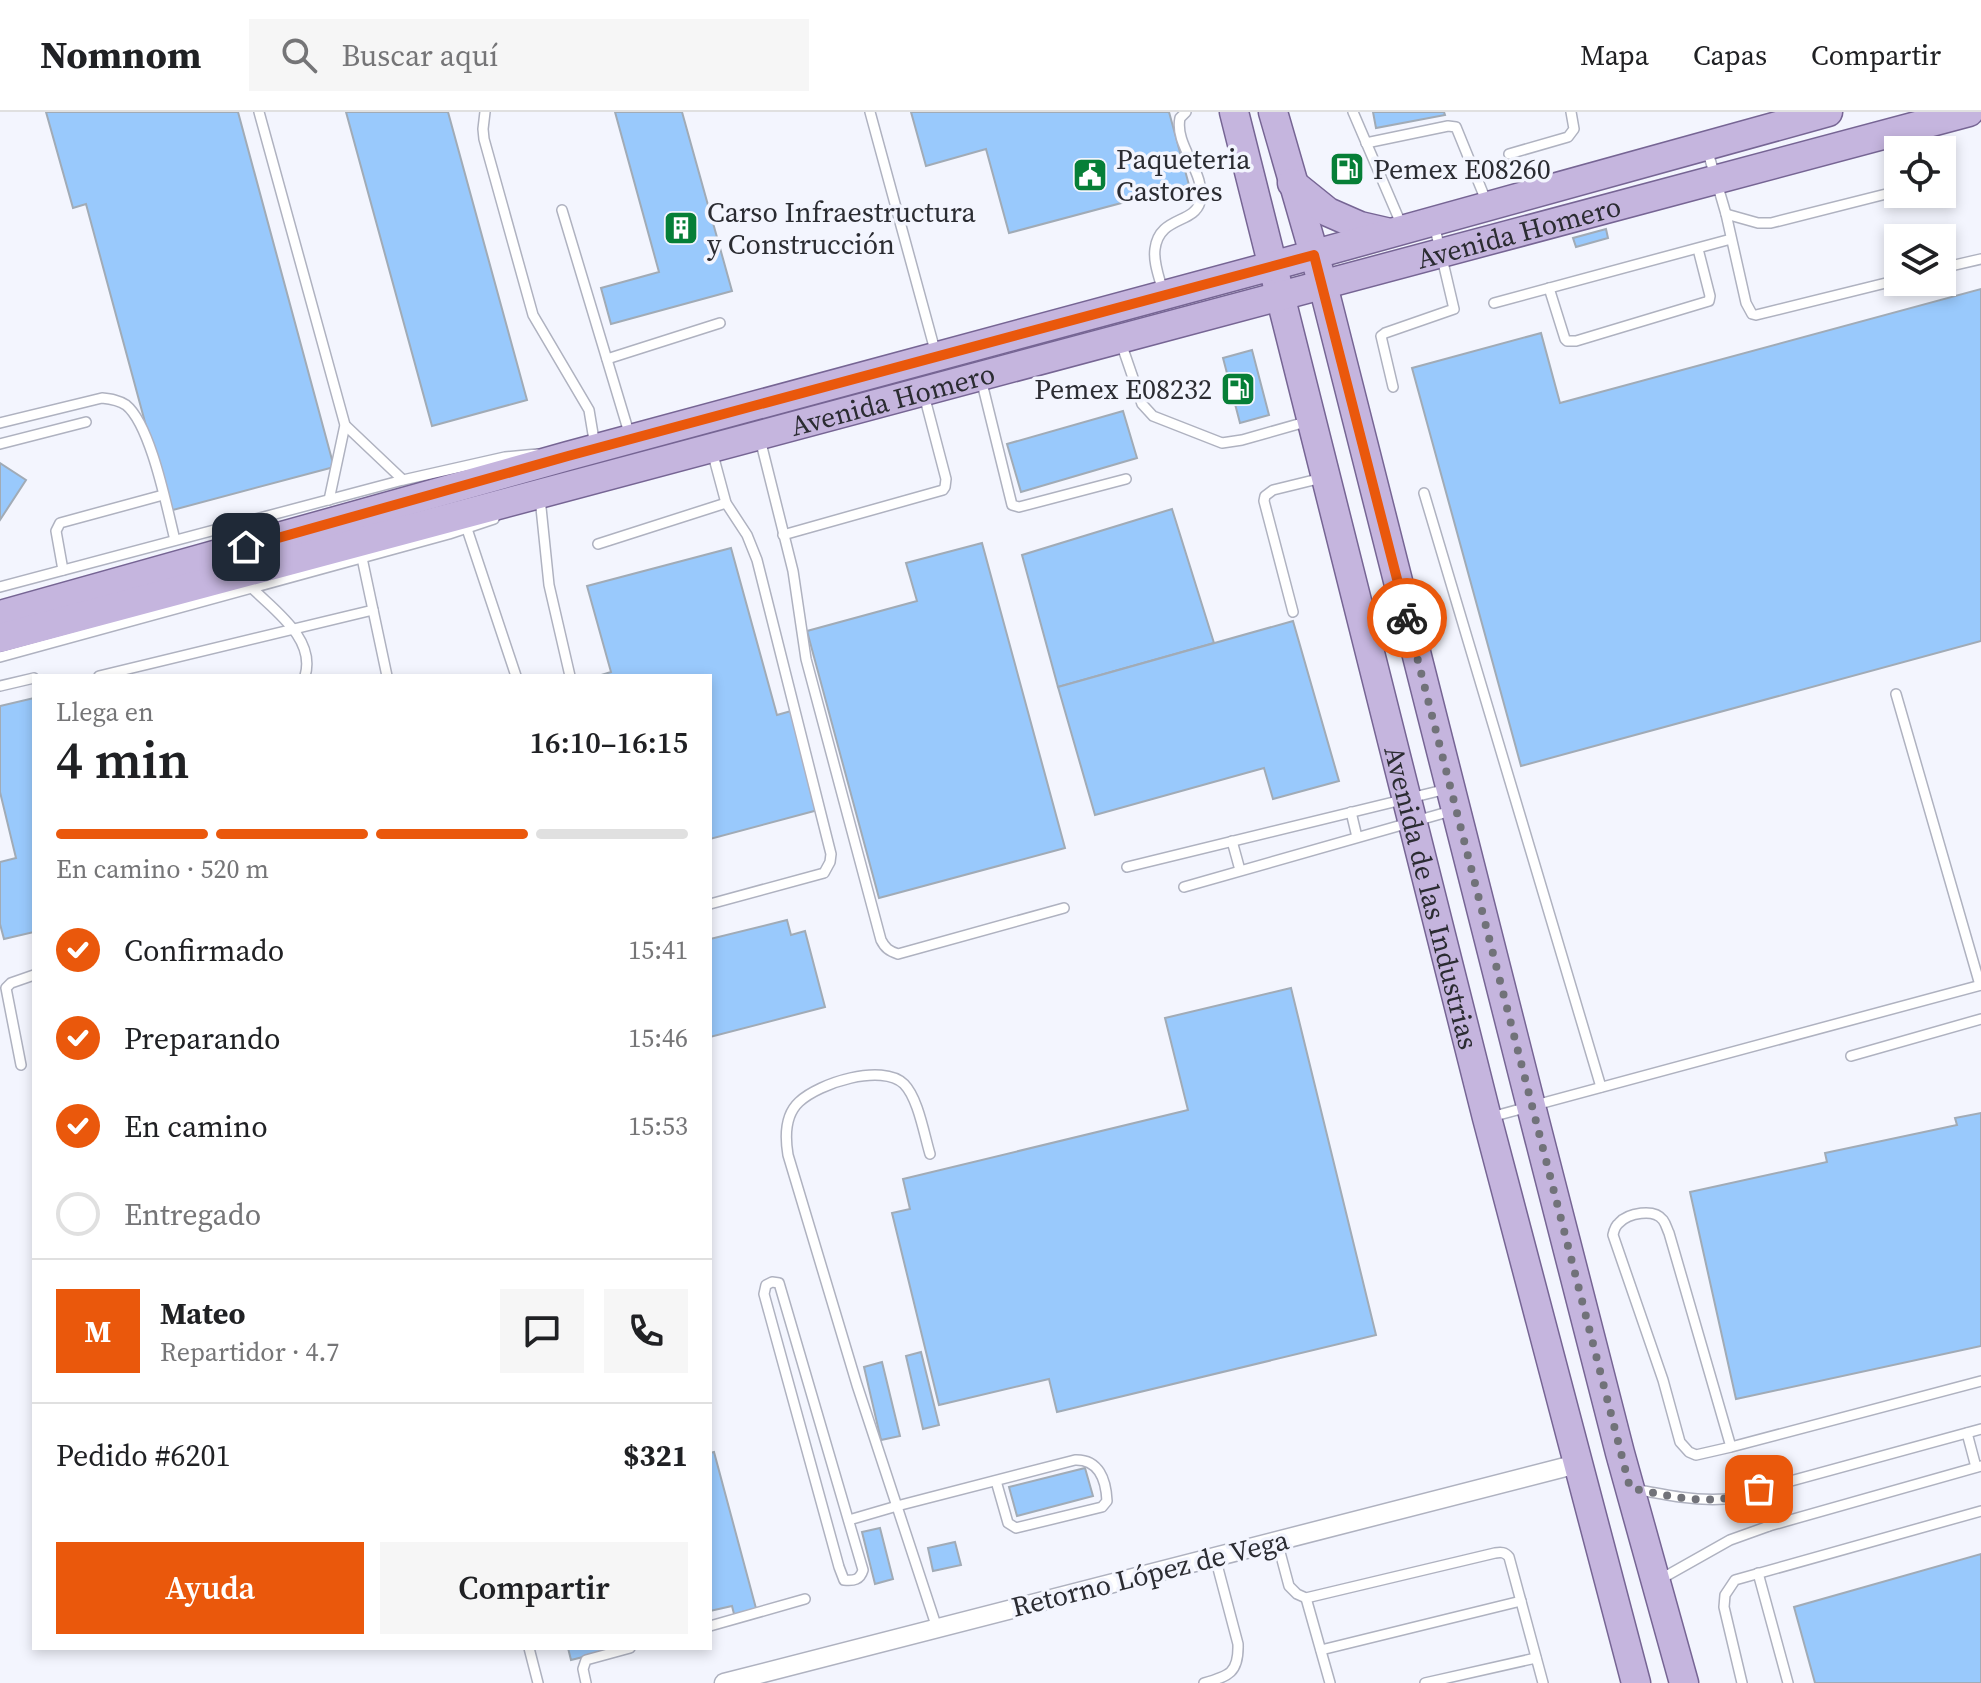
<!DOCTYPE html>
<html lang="es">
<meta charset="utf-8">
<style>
body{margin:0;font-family:"Source Serif 4",serif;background:#f6f6f6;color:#202124;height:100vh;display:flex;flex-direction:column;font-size:30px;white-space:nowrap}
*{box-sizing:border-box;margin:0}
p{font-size:26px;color:#757577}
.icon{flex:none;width:44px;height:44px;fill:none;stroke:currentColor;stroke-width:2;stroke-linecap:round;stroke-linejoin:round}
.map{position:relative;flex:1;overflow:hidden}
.side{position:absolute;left:32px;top:562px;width:680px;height:976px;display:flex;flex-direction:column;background:#fff;border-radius:0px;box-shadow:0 4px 12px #0003}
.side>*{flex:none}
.fabs{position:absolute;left:1884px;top:24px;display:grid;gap:16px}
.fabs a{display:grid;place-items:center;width:72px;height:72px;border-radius:0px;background:#fff;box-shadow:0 4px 12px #0003;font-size:40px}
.pin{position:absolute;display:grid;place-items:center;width:68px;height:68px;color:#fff;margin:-34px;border-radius:16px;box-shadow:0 4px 12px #0006}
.courier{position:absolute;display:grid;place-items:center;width:80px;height:80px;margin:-40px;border:6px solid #ea580c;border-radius:50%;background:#fff;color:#222;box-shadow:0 2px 10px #0007}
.head em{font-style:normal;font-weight:600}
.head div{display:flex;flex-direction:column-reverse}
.head{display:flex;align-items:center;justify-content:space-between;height:136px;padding:0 24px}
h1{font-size:52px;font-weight:600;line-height:60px}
.bar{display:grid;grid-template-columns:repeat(4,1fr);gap:12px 8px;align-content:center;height:96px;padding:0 24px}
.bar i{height:10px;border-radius:6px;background:#e0e0e0}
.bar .selected{background:#ea580c}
.bar p{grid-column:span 4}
.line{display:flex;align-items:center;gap:20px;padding:0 24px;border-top:2px solid #e0e0e0}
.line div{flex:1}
.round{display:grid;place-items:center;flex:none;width:84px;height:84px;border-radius:0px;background:#f6f6f6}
ol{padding:0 24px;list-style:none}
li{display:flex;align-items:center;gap:24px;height:88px}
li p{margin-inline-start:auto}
li .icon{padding:8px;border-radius:50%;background:#ea580c;color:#fff;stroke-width:4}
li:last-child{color:#757577}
li i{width:44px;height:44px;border:4px solid #e0e0e0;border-radius:50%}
.cta{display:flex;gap:16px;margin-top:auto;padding:16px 24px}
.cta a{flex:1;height:92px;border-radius:0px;background:#ea580c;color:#fff;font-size:32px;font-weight:600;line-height:92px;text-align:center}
.cta a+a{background:#f6f6f6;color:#202124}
header{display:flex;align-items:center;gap:48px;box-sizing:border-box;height:112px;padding:0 40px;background:#fff;border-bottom:2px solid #e0e0e0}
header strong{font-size:38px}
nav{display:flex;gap:44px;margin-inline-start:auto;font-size:28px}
.search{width:560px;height:72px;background:#f6f6f6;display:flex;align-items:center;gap:20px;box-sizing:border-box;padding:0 28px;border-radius:0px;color:#757577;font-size:30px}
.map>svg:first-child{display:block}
.building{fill:#99c9fc;stroke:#a1abb6;stroke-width:2}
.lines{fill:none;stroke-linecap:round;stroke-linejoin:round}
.service-casing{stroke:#afb2c0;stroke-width:12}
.minor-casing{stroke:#afb2c0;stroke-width:21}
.primary-casing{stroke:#766594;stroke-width:31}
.service{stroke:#fff;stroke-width:9}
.minor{stroke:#fff;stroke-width:18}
.primary{stroke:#c5b5de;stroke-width:28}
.done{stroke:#717279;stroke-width:8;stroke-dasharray:0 14.4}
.route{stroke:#ea580c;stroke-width:10}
.labels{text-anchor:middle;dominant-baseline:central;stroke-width:7;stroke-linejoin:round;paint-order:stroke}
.poi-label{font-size:28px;fill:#2b2c32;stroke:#f3f5fe;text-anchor:start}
.street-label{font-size:28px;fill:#2b2c32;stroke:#f3f5fe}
</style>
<header>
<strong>Nomnom</strong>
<div class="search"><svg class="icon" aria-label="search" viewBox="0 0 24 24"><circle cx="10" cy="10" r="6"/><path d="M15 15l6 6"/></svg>Buscar aquí</div>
<nav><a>Mapa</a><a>Capas</a><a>Compartir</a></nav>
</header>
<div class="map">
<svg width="1981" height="1571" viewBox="0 0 1981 1571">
<rect width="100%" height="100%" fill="#f3f5fe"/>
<g class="building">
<path d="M 46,0 L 238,0 L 334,355 L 169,399 L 86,92 L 73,96 Z"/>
<path d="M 346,0 L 448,0 L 527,288 L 432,314 Z"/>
<path d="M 615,0 L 682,0 L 732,179 L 611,212 L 601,176 L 659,160 Z"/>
<path d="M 911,0 L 1169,0 L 1189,73 L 1009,121 L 986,37 L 926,54 Z"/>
<path d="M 1373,0 L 1444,0 L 1445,3 L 1376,16 Z"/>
<path d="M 1606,117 L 1608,126 L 1576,135 L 1573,126 Z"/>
<path d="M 1981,177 L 1981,529 L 1521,654 L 1412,256 L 1541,221 L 1560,291 Z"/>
<path d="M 1252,238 L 1269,303 L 1240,311 L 1223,246 Z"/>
<path d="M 1123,299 L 1137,346 L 1021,380 L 1007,332 Z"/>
<path d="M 0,351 L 26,368 L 0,408 Z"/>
<path d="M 1172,397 L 1214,531 L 1058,575 L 1022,443 Z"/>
<path d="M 982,431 L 1065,736 L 879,786 L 807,519 L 917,489 L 906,451 Z"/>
<path d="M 731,436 L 777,603 L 791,599 L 818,698 L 710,727 L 710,564 L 598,564 L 611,560 L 587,474 Z"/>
<path d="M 1293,509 L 1339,669 L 1273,687 L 1264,656 L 1095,703 L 1058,575 Z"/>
<path d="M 34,586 L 34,820 L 4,827 L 0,812 L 0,750 L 16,746 L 0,680 L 0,594 Z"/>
<path d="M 787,808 L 791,823 L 805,819 L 825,895 L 710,925 L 710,827 Z"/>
<path d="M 1291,876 L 1376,1223 L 1057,1300 L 1049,1267 L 939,1293 L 892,1101 L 910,1097 L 903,1067 L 1188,998 L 1165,906 Z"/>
<path d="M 1981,1001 L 1981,1234 L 1736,1287 L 1690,1080 L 1827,1050 L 1825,1041 L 1957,1013 L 1955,1006 Z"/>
<path d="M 921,1240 L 939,1313 L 923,1317 L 906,1244 Z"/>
<path d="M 882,1250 L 900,1324 L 881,1328 L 864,1255 Z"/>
<path d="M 714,1340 L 757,1500 L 735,1506 L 732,1494 L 710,1499 L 710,1341 Z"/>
<path d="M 1085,1356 L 1093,1384 L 1017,1404 L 1009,1375 Z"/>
<path d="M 880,1416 L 893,1467 L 875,1472 L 862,1420 Z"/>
<path d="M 955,1430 L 961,1453 L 933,1459 L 928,1436 Z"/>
<path d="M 1981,1442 L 1981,1571 L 1815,1571 L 1794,1495 Z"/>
<path d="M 568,1536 L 619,1536 L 571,1548 Z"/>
</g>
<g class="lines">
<g class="service-casing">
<g id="service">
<path d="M 259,0 L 345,313 L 329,388"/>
<path d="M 485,0 L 483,17 L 484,27 L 533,203 L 589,298 L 595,334"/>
<path d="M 870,0 L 936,242"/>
<path d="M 1353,0 L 1402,114"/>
<path d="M 1366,31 L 1448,14 L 1456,15 L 1487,91"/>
<path d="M 1707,37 L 1726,102 L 1746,191 L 1752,202 L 1756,203 L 1898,168"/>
<path d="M 1509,42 L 1568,25 L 1574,17 L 1571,0"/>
<path d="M 562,98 L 630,324"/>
<path d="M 1726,102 L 1758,111 L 1771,111 L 1898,79"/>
<path d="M 1942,156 L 1981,147"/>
<path d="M 1549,176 L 1565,227 L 1567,229 L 1576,229 L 1709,189 L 1710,184 L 1698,137"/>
<path d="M 1163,180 C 1160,167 1153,151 1155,137 C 1159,104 1194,112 1200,90 C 1207,61 1174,34 1180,6 L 1186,0"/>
<path d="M 1494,191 L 1731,127"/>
<path d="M 1121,231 L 1142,292 L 1153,304 L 1222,331 L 1242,328 L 1309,309"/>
<path d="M 607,247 L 720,211"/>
<path d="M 981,267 L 1012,393 L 1019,395 L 1126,367"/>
<path d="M 1393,275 L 1381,224 L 1385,221 L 1454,197 L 1434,112"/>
<path d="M 0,311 L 102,286 C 111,287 119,288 126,293 C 151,313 167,397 175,428"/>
<path d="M 345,313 L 403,368"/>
<path d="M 760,327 L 793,459 L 806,547 L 881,828 C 885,836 889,839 898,842 L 1064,796"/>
<path d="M 0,332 L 86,310"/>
<path d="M 1424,381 L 1601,975"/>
<path d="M 540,386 L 549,473 L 570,564"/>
<path d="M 467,417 L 516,564"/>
<path d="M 783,423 L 943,378 L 945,375 L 946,367 L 924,283"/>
<path d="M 598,432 L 726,391"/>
<path d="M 362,446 L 387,564"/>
<path d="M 63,458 L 56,419 L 60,411 L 163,383"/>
<path d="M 0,475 L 403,368 L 505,345 L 537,342"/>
<path d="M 252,476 C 275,499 316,527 305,564"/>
<path d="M 1293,500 L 1264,389 L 1265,384 L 1273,378 L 1322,366"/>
<path d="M 0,545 L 449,422 L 494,407"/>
<path d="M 99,564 L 373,498"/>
<path d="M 0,574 L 34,566"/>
<path d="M 1896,582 L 1980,873"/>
<path d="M 1351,700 L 1357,725"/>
<path d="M 1232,729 L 1240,758"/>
<path d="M 1127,755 L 1447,677"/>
<path d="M 1184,775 L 1451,699"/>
<path d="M 710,792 L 824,761 L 830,750 L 831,742 L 757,448 L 747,423 L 726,391 L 712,339"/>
<path d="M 1851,944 L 1981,907"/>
<path d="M 21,953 L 6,876 L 11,871 L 34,863"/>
<path d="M 1491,1005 L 1981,873"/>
<path d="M 930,1042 C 924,1022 918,986 904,972 C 882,951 819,971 799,990 C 785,1003 785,1025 788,1043 L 857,1273 L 937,1516"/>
<path d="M 772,1170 L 779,1171 L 863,1458 C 860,1468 854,1469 844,1468 L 839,1455 L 764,1182 L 766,1173 Z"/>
<path d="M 1967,1321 L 1976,1355"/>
<path d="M 1731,1335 L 1669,1121 C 1667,1117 1666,1112 1663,1108 C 1654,1096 1628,1101 1619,1111 C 1615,1114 1614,1118 1613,1123 L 1663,1268 L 1680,1330 L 1689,1340 L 1696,1343 L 1731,1335 L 1981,1269"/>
<path d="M 1635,1377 C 1665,1383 1694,1389 1725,1387 L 1981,1317"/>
<path d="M 1759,1377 L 1769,1414"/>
<path d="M 849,1408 L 897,1394 L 1075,1348 C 1099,1347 1106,1368 1107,1389 L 1102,1395 L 1016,1416 L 1008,1411 L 996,1369"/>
<path d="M 1277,1429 L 1289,1474 L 1297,1482 L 1306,1486 L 1495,1441 C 1501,1440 1505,1440 1509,1445 L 1543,1571"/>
<path d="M 1758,1461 L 1788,1571"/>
<path d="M 1659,1468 L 1730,1428 L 1769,1414 L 1981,1354"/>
<path d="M 1306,1486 L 1330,1571"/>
<path d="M 710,1514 L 805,1487"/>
<path d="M 529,1536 L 538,1571"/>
<path d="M 1321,1538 L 1521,1489"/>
<path d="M 586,1571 L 583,1557 L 586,1548 L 630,1536"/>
<path d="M 1204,1571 C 1229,1564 1239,1561 1238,1532 L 1215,1445"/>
<path d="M 1425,1571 L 1536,1546"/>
<path d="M 1742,1571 L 1724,1495 L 1725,1483 L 1735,1468 L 1981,1399"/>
</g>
</g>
<g class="minor-casing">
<path id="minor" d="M 724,1571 L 1577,1352"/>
</g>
<g class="primary-casing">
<g id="primary">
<path id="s1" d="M 1234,0 L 1487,1006 L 1636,1571"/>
<path d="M 1273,0 L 1323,173 L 1531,994 L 1620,1341 L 1684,1571"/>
<path d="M 1292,71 L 1328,100 L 1360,114 L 1386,120"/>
<path d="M 0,503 L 568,344 L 1272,154 L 1828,0"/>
<path id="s2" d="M 0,526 L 1969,0"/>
</g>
</g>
<use href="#service" class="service"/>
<use href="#minor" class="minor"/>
<use href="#primary" class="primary"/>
</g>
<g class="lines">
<path class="done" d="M 1407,506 L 1630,1376 C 1660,1382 1690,1390 1721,1387 C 1733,1385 1746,1381 1759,1377"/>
<path class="route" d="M 246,435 L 568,344 L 1314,143 L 1407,506"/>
</g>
<defs>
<g id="fuel-square" transform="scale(1.8)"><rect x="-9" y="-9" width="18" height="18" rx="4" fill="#067f37" stroke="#f3f5fe"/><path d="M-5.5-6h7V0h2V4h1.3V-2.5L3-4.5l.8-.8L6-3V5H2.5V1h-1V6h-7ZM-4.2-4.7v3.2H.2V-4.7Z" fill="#fff"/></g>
<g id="civic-square" transform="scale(1.8)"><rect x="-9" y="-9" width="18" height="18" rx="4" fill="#067f37" stroke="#f3f5fe"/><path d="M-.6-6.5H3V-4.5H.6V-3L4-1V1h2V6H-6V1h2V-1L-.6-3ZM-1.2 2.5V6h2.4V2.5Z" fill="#fff"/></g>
<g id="building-square" transform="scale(1.8)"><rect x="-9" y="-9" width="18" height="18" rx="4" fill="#067f37" stroke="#f3f5fe"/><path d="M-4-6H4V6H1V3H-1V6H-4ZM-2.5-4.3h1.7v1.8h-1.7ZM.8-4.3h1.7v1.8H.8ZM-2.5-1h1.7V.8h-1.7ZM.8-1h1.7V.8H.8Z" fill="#fff"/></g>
</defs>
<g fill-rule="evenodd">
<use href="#fuel-square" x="1347" y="57"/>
<use href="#civic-square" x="1090" y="63"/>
<use href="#building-square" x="681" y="116"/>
<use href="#fuel-square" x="1238" y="277"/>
</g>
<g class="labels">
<g class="poi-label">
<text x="1116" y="47">Paqueteria<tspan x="1116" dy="32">Castores</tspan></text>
<text x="1373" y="57">Pemex E08260</text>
<text x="707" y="100">Carso Infraestructura<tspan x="707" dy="32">y Construcción</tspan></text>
<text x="1212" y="277" text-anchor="end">Pemex E08232</text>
</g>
<g class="street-label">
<text stroke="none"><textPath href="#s2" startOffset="1572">Avenida Homero</textPath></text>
<text stroke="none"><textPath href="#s2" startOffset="924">Avenida Homero</textPath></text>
<text stroke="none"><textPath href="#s1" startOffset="810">Avenida de las Industrias</textPath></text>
<text transform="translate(1150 1461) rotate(-14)">Retorno López de Vega</text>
</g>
</g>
</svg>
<div class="fabs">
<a><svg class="icon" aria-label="locate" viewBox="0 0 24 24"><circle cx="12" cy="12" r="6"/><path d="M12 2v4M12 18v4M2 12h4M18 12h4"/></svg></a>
<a><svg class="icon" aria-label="layers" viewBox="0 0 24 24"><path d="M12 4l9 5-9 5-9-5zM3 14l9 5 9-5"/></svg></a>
</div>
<div class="pin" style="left:1759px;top:1377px;background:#ea580c"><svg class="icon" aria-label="bag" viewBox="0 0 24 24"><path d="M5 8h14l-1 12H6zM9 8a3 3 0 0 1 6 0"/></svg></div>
<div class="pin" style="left:246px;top:435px;background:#1f2937"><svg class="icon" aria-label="home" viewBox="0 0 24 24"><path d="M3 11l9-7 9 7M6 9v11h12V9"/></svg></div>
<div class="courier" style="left:1407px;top:506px"><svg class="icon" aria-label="bike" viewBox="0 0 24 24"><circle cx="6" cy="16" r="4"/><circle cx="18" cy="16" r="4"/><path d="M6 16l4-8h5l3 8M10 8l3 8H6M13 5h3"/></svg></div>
<section class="side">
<div class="head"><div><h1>4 min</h1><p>Llega en</p></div><em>16:10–16:15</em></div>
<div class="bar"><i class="selected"></i><i class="selected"></i><i class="selected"></i><i></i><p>En camino · 520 m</p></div>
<ol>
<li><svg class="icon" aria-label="check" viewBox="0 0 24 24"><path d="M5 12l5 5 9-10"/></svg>Confirmado<p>15:41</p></li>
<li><svg class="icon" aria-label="check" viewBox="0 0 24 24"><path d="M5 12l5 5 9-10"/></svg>Preparando<p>15:46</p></li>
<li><svg class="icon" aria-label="check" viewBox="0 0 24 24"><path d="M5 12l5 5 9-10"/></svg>En camino<p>15:53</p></li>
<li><i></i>Entregado</li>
</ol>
<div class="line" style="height:144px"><b class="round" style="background:#ea580c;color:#fff">M</b><div><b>Mateo</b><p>Repartidor · 4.7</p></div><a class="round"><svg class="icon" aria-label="chat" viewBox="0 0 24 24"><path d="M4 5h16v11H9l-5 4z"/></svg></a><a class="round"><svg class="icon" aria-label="phone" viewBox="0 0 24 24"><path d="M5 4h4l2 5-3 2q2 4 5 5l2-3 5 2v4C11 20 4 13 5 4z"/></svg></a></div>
<div class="line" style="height:104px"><div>Pedido #6201</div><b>$321</b></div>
<div class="cta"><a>Ayuda</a><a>Compartir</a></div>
</section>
</div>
